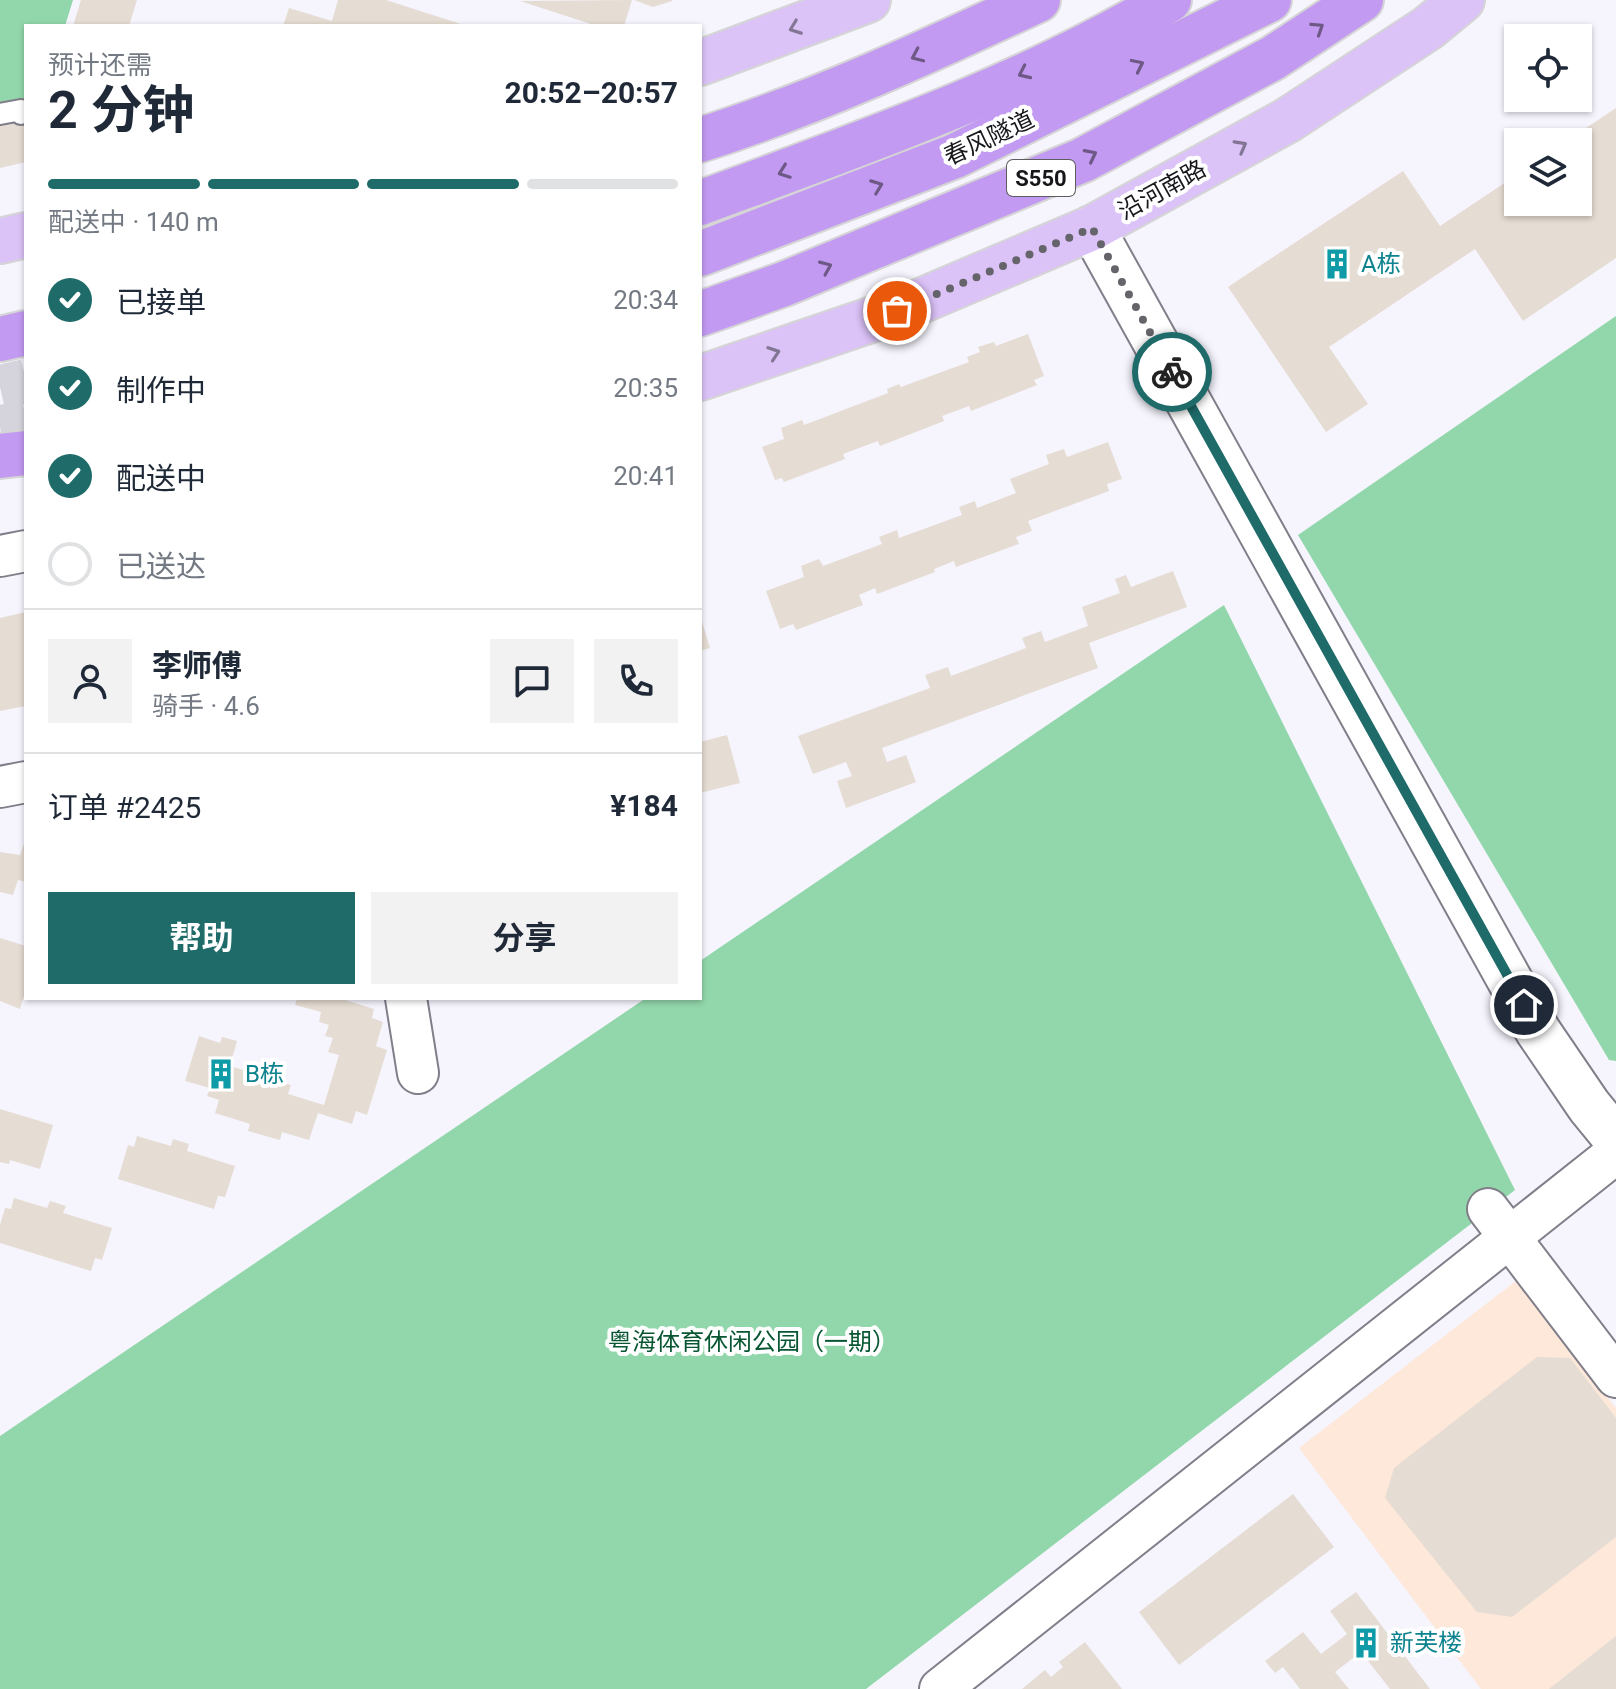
<!DOCTYPE html>
<html lang="zh">
<meta charset="utf-8">
<style>
body{margin:0;font-family:Roboto,"Noto Sans SC",sans-serif;background:#f2f2f3;color:#1f2937;height:100vh;display:flex;flex-direction:column;font-size:30px;white-space:nowrap}
*{box-sizing:border-box;margin:0}
p{font-size:26px;color:#747a83}
.icon{flex:none;width:44px;height:44px;fill:none;stroke:currentColor;stroke-width:2;stroke-linecap:round;stroke-linejoin:round}
.map{position:relative;flex:1;overflow:hidden}
.drawer{position:absolute;left:24px;top:24px;width:678px;height:976px;display:flex;flex-direction:column;background:#fff;border-radius:0px;box-shadow:0 2px 6px #0004}
.drawer>*{flex:none}
.tools{position:absolute;left:1504px;top:24px;display:grid;gap:16px}
.tools a{display:grid;place-items:center;width:88px;height:88px;border-radius:0px;background:#fff;box-shadow:0 2px 6px #0004;font-size:40px}
.pin{position:absolute;display:grid;place-items:center;width:68px;height:68px;color:#fff;margin:-34px;border:4px solid #fff;border-radius:50%;box-shadow:0 2px 8px #0007}
.courier{position:absolute;display:grid;place-items:center;width:80px;height:80px;margin:-40px;border:6px solid #1e6b6a;border-radius:50%;background:#fff;color:#222;box-shadow:0 2px 10px #0007}
.summary em{font-style:normal;font-weight:700}
.summary div{display:flex;flex-direction:column-reverse}
.summary{display:flex;align-items:center;justify-content:space-between;height:136px;padding:0 24px}
h1{font-size:52px;font-weight:700;line-height:60px}
.bar{display:grid;grid-template-columns:repeat(4,1fr);gap:12px 8px;align-content:center;height:96px;padding:0 24px}
.bar i{height:10px;border-radius:6px;background:#e0e1e3}
.bar .on{background:#1e6b6a}
.bar p{grid-column:span 4}
.line{display:flex;align-items:center;gap:20px;padding:0 24px;border-top:2px solid #e0e1e3}
.line div{flex:1}
.round{display:grid;place-items:center;flex:none;width:84px;height:84px;border-radius:0px;background:#f2f2f3}
ol{padding:0 24px;list-style:none}
li{display:flex;align-items:center;gap:24px;height:88px}
li p{margin-inline-start:auto}
li .icon{padding:8px;border-radius:50%;background:#1e6b6a;color:#fff;stroke-width:4}
li:last-child{color:#747a83}
li i{width:44px;height:44px;border:4px solid #e0e1e3;border-radius:50%}
.button{display:flex;gap:16px;margin-top:auto;padding:16px 24px}
.button a{flex:1;height:92px;border-radius:0px;background:#1e6b6a;color:#fff;font-size:32px;font-weight:700;line-height:92px;text-align:center}
.button a+a{background:#f2f2f3;color:#1f2937}
.map>svg:first-child{display:block}
.industrial{fill:#fde8da}
.green{fill:#92d7ab}
.building{fill:#e5dcd3}
.lines{fill:none;stroke-linecap:round;stroke-linejoin:round}
.highway-tunnel{stroke:#d5d4dc;stroke-width:44;stroke-dasharray:44 22;stroke-linecap:butt}
.lane-casing{stroke:#807e89;stroke-width:24}
.street-casing{stroke:#807e89;stroke-width:44}
.secondary-casing{stroke:#807e89;stroke-width:48}
.primary-casing{stroke:#d5d5d6;stroke-width:48}
.highway-casing{stroke:#d5d5d6;stroke-width:48}
.lane{stroke:#fff;stroke-width:20}
.street{stroke:#fff;stroke-width:40}
.secondary{stroke:#fff;stroke-width:44}
.primary{stroke:#dbc2f7;stroke-width:44}
.highway{stroke:#c39af2;stroke-width:44}
.oneway{stroke:#837594}
.oneway2{stroke:#6d5886}
.done{stroke:#65646a;stroke-width:8;stroke-dasharray:0 14.4}
.route{stroke:#1e6b6a;stroke-width:10}
.labels{text-anchor:middle;dominant-baseline:central;stroke-width:8;stroke-linejoin:round;paint-order:stroke}
.shield{fill:#fff;stroke:#5d5c5f;stroke-width:2}
.shield-label{font-size:22px;font-weight:bold;fill:#17161a}
.street-label{font-size:24px;fill:#17161a;stroke:#fff}
.culture-label{font-size:24px;fill:#0d838f;stroke:#fff;text-anchor:start}
.park-label{font-size:24px;fill:#075631;stroke:#fff}
</style>
<div class="map">
<svg width="1616" height="1689" viewBox="0 0 1616 1689">
<rect width="100%" height="100%" fill="#f6f5fe"/>
<path class="industrial" d="M 1517,1280 L 1616,1408 L 1616,1689 L 1481,1689 L 1299,1448 Z"/>
<g class="green">
<path d="M 0,0 L 73,0 L 65,26 L 26,26 L 26,101 L 0,106 Z"/>
<path d="M 1616,316 L 1616,1061 L 1609,1060 L 1298,535 Z"/>
<path d="M 1224,605 L 1515,1190 L 866,1689 L 0,1689 L 0,1436 L 646,998 L 700,998 L 700,961 Z"/>
</g>
<g class="building">
<path d="M 81,0 L 137,0 L 129,26 L 73,26 Z"/>
<path d="M 338,0 L 386,0 L 467,26 L 283,26 L 289,8 L 332,21 Z"/>
<path d="M 632,0 L 624,26 L 597,26 L 520,1 Z"/>
<path d="M 634,0 L 672,0 L 672,1 L 653,7 Z"/>
<path d="M 1616,108 L 1616,258 L 1523,321 L 1475,249 L 1329,347 L 1368,404 L 1326,432 L 1228,287 L 1403,171 L 1440,226 L 1518,174 L 1518,202 L 1578,202 L 1578,142 L 1565,142 Z"/>
<path d="M 26,113 L 26,162 L 0,168 L 0,119 Z"/>
<path d="M 1028,334 L 1044,376 L 1034,380 L 1037,385 L 971,411 L 969,406 L 942,416 L 944,421 L 880,446 L 878,441 L 843,454 L 845,459 L 784,482 L 782,478 L 775,480 L 762,447 L 784,439 L 781,428 L 802,420 L 804,425 L 888,393 L 887,389 L 899,384 L 901,387 L 969,362 L 967,357 L 980,352 L 978,347 L 994,342 L 996,346 Z"/>
<path d="M 1108,442 L 1122,479 L 1107,484 L 1109,491 L 1028,521 L 1032,531 L 1016,537 L 1019,544 L 956,567 L 954,561 L 934,569 L 935,572 L 877,594 L 875,588 L 859,595 L 863,605 L 796,630 L 793,624 L 780,629 L 766,591 L 804,577 L 801,566 L 819,559 L 823,566 L 882,544 L 879,537 L 897,530 L 899,538 L 962,515 L 959,507 L 975,501 L 977,508 L 1016,493 L 1010,479 L 1049,464 L 1046,455 L 1064,449 L 1067,457 Z"/>
<path d="M 1173,571 L 1187,607 L 1089,643 L 1098,668 L 882,748 L 887,762 L 906,755 L 916,782 L 846,808 L 837,781 L 852,776 L 846,762 L 813,774 L 798,736 L 930,688 L 925,675 L 948,667 L 951,676 L 1026,648 L 1022,638 L 1041,631 L 1045,642 L 1088,626 L 1082,607 L 1120,593 L 1115,579 L 1126,575 L 1131,587 Z"/>
<path d="M 26,612 L 26,706 L 0,711 L 0,618 Z"/>
<path d="M 700,615 L 710,648 L 700,651 Z"/>
<path d="M 727,735 L 740,783 L 700,793 L 700,742 Z"/>
<path d="M 26,838 L 26,882 L 18,880 L 13,895 L 0,892 L 0,852 L 20,855 Z"/>
<path d="M 0,938 L 26,946 L 26,989 L 20,1009 L 0,1001 Z"/>
<path d="M 297,998 L 339,998 L 374,1009 L 372,1018 L 383,1022 L 376,1046 L 387,1050 L 367,1115 L 356,1111 L 352,1124 L 318,1113 L 309,1140 L 282,1132 L 280,1140 L 248,1131 L 250,1124 L 215,1113 L 219,1100 L 207,1096 L 210,1088 L 185,1081 L 199,1036 L 220,1043 L 222,1037 L 237,1041 L 230,1066 L 291,1085 L 288,1094 L 324,1105 L 339,1055 L 328,1052 L 333,1038 L 325,1036 L 329,1025 L 319,1022 L 321,1012 L 295,1005 Z"/>
<path d="M 0,1109 L 53,1125 L 40,1169 L 10,1160 L 9,1164 L 0,1162 Z"/>
<path d="M 137,1136 L 171,1146 L 173,1139 L 189,1144 L 187,1151 L 235,1166 L 225,1197 L 218,1196 L 214,1209 L 118,1179 L 128,1145 L 134,1147 Z"/>
<path d="M 14,1198 L 47,1208 L 50,1201 L 66,1206 L 63,1213 L 112,1228 L 102,1260 L 95,1258 L 91,1271 L 0,1243 L 0,1225 L 5,1208 L 11,1209 Z"/>
<path d="M 1537,1357 L 1570,1358 L 1616,1418 L 1616,1537 L 1512,1617 L 1477,1612 L 1385,1498 L 1394,1468 Z"/>
<path d="M 1293,1494 L 1334,1547 L 1179,1665 L 1139,1612 Z"/>
<path d="M 1356,1592 L 1430,1689 L 1390,1689 L 1361,1652 L 1335,1672 L 1349,1689 L 1300,1689 L 1283,1667 L 1275,1673 L 1265,1661 L 1303,1632 L 1321,1654 L 1347,1634 L 1330,1611 Z"/>
<path d="M 1616,1636 L 1616,1689 L 1549,1689 Z"/>
<path d="M 1085,1642 L 1122,1689 L 1022,1689 L 1045,1670 L 1051,1677 L 1063,1667 L 1059,1662 Z"/>
</g>
<g class="lines">
<g class="highway-tunnel">
<path d="M 0,387 L 26,381"/>
<path d="M 0,427 L 26,423"/>
</g>
<g class="lane-casing">
<path id="lane" d="M 0,114 L 21,110 L 21,114"/>
</g>
<g class="street-casing">
<g id="street">
<path d="M 0,556 L 26,551"/>
<path d="M 0,787 L 26,782"/>
<path d="M 406,998 L 418,1073"/>
<path d="M 1488,1209 L 1616,1377"/>
<path d="M 940,1689 L 1616,1153"/>
</g>
</g>
<g class="secondary-casing">
<path id="secondary" d="M 1092,228 L 1538,1031 L 1589,1106 L 1616,1139"/>
</g>
<g class="primary-casing">
<g id="primary">
<path d="M 700,63 L 868,0"/>
<path d="M 0,241 L 26,235"/>
<path d="M 700,378 L 897,311 L 1092,228 L 1288,120 L 1428,28 L 1462,0"/>
</g>
</g>
<g class="highway-casing">
<g id="highway">
<path d="M 700,140 C 816,103 927,52 1038,0"/>
<path d="M 700,203 C 857,145 1025,87 1169,0"/>
<path d="M 700,254 L 955,156 L 1269,0"/>
<path d="M 700,314 L 784,284 L 1083,160 L 1273,58 L 1361,0"/>
<path d="M 0,339 L 26,333"/>
<path d="M 0,456 L 26,453"/>
</g>
</g>
<use href="#lane" class="lane"/>
<use href="#street" class="street"/>
<use href="#secondary" class="secondary"/>
<use href="#primary" class="primary"/>
<use href="#highway" class="highway"/>
</g>
<defs><path id="oneway-chevron" d="M-2-3.5L2.5 0L-2 3.5" fill="none" stroke-width="1.6" stroke-linecap="round" stroke-linejoin="round" transform="scale(2)"/></defs>
<g class="oneway">
<use href="#oneway-chevron" transform="translate(795 28) rotate(159)"/>
<use href="#oneway-chevron" transform="translate(1241 146) rotate(-29)"/>
<use href="#oneway-chevron" transform="translate(774 353) rotate(-19)"/>
</g>
<g class="oneway2">
<use href="#oneway-chevron" transform="translate(1318 28) rotate(-33)"/>
<use href="#oneway-chevron" transform="translate(917 56) rotate(156)"/>
<use href="#oneway-chevron" transform="translate(1138 65) rotate(-26)"/>
<use href="#oneway-chevron" transform="translate(1024 73) rotate(155)"/>
<use href="#oneway-chevron" transform="translate(1091 155) rotate(-27)"/>
<use href="#oneway-chevron" transform="translate(784 172) rotate(160)"/>
<use href="#oneway-chevron" transform="translate(877 186) rotate(-21)"/>
<use href="#oneway-chevron" transform="translate(826 267) rotate(-23)"/>
</g>
<g class="lines">
<path class="done" d="M 897,311 L 1092,228 L 1172,372"/>
<path class="route" d="M 1172,372 L 1524,1005"/>
</g>
<defs>
<g id="building-bare" transform="scale(2.4)"><path d="M-4-6H4V6H1V3H-1V6H-4ZM-2.5-4.3h1.7v1.8h-1.7ZM.8-4.3h1.7v1.8H.8ZM-2.5-1h1.7V.8h-1.7ZM.8-1h1.7V.8H.8Z" fill="#0f9aa8" stroke="#fff" stroke-width="2.5" paint-order="stroke"/></g>
</defs>
<g fill-rule="evenodd">
<use href="#building-bare" x="1337" y="264"/>
<use href="#building-bare" x="221" y="1074"/>
<use href="#building-bare" x="1366" y="1643"/>
</g>
<g class="labels">
<rect class="shield" x="1007" y="160" width="68" height="36" rx="6"/>
<g class="shield-label">
<text x="1041" y="178">S550</text>
</g>
<g class="street-label">
<text transform="translate(989 138) rotate(-25)">春风隧道</text>
<text transform="translate(1162 190) rotate(-29)">沿河南路</text>
</g>
<g class="culture-label">
<text x="1361" y="264">A栋</text>
<text x="245" y="1074">B栋</text>
<text x="1390" y="1643">新芙楼</text>
</g>
<g class="park-label">
<text x="752" y="1342">粤海体育休闲公园（一期）</text>
</g>
</g>
</svg>
<div class="tools">
<a><svg class="icon" aria-label="locate" viewBox="0 0 24 24"><circle cx="12" cy="12" r="6"/><path d="M12 2v4M12 18v4M2 12h4M18 12h4"/></svg></a>
<a><svg class="icon" aria-label="layers" viewBox="0 0 24 24"><path d="M12 4l9 5-9 5-9-5zM3 14l9 5 9-5"/></svg></a>
</div>
<div class="pin" style="left:897px;top:311px;background:#ea580c"><svg class="icon" aria-label="bag" viewBox="0 0 24 24"><path d="M5 8h14l-1 12H6zM9 8a3 3 0 0 1 6 0"/></svg></div>
<div class="pin" style="left:1524px;top:1005px;background:#1f2937"><svg class="icon" aria-label="home" viewBox="0 0 24 24"><path d="M3 11l9-7 9 7M6 9v11h12V9"/></svg></div>
<div class="courier" style="left:1172px;top:372px"><svg class="icon" aria-label="bike" viewBox="0 0 24 24"><circle cx="6" cy="16" r="4"/><circle cx="18" cy="16" r="4"/><path d="M6 16l4-8h5l3 8M10 8l3 8H6M13 5h3"/></svg></div>
<section class="drawer">
<div class="summary"><div><h1>2 分钟</h1><p>预计还需</p></div><em>20:52–20:57</em></div>
<div class="bar"><i class="on"></i><i class="on"></i><i class="on"></i><i></i><p>配送中 · 140 m</p></div>
<ol>
<li><svg class="icon" aria-label="check" viewBox="0 0 24 24"><path d="M5 12l5 5 9-10"/></svg>已接单<p>20:34</p></li>
<li><svg class="icon" aria-label="check" viewBox="0 0 24 24"><path d="M5 12l5 5 9-10"/></svg>制作中<p>20:35</p></li>
<li><svg class="icon" aria-label="check" viewBox="0 0 24 24"><path d="M5 12l5 5 9-10"/></svg>配送中<p>20:41</p></li>
<li><i></i>已送达</li>
</ol>
<div class="line" style="height:144px"><a class="round"><svg class="icon" aria-label="person" viewBox="0 0 24 24"><circle cx="12" cy="8" r="4"/><path d="M4 21q1-7 8-7t8 7"/></svg></a><div><b>李师傅</b><p>骑手 · 4.6</p></div><a class="round"><svg class="icon" aria-label="chat" viewBox="0 0 24 24"><path d="M4 5h16v11H9l-5 4z"/></svg></a><a class="round"><svg class="icon" aria-label="phone" viewBox="0 0 24 24"><path d="M5 4h4l2 5-3 2q2 4 5 5l2-3 5 2v4C11 20 4 13 5 4z"/></svg></a></div>
<div class="line" style="height:104px"><div>订单 #2425</div><b>¥184</b></div>
<div class="button"><a>帮助</a><a>分享</a></div>
</section>
</div>
